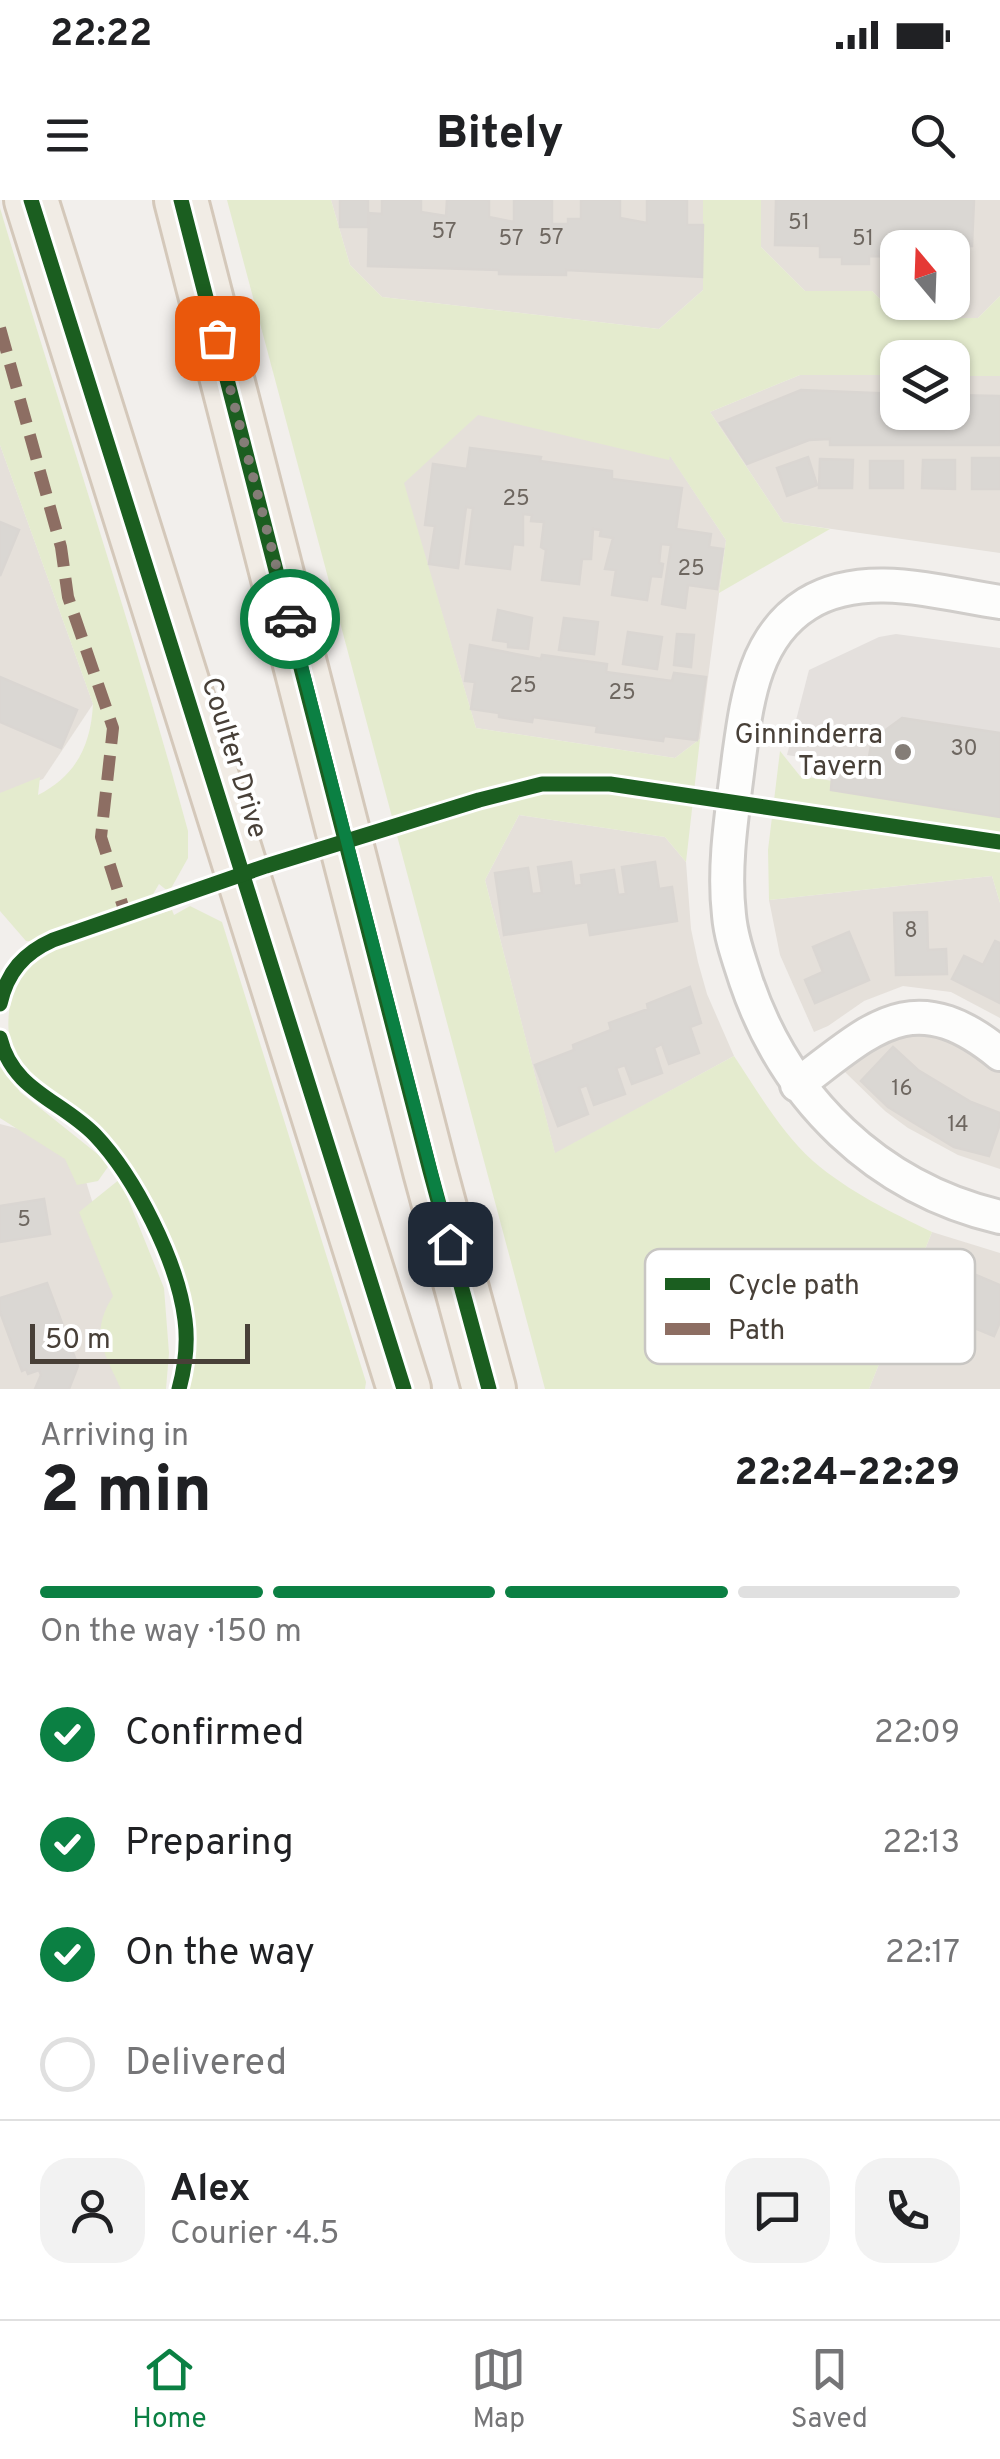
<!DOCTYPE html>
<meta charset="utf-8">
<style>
body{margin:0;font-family:Overpass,sans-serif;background:#f2f2f2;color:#202124;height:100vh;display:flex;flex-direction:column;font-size:38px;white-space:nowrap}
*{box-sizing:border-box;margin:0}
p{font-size:32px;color:#757577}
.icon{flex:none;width:55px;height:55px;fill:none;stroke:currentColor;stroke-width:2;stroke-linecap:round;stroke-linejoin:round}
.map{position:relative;height:1189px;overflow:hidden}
.drawer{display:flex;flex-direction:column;background:#fff;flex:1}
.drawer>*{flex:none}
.needle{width:65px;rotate:341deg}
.fabs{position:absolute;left:880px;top:30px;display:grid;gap:20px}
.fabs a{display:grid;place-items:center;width:90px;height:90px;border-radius:20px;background:#fff;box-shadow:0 2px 8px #0004;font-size:50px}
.scale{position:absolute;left:30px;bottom:25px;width:220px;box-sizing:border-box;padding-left:10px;border:5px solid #484038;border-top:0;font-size:28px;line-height:35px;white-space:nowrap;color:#484038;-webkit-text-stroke:8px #fff;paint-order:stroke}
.pin{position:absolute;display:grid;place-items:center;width:85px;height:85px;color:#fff;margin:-42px;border-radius:20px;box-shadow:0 5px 15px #0006}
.courier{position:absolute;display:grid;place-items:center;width:100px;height:100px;margin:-50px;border:8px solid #0b8043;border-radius:50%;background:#fff;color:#222;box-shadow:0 2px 12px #0007}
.headline em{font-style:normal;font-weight:800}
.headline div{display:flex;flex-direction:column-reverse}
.headline{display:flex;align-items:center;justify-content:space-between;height:170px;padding:0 40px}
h1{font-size:65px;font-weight:800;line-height:75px}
.bar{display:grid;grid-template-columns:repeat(4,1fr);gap:15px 10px;align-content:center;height:120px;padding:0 40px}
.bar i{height:12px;border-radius:8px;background:#e0e0e0}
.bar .on{background:#0b8043}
.bar p{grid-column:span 4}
.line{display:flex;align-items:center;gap:25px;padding:0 40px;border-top:2px solid #e0e0e0}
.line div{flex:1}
.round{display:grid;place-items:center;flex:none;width:105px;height:105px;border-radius:30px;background:#f2f2f2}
ol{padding:0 40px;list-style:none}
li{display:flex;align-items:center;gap:30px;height:110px}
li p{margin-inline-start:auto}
li .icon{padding:10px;border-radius:50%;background:#0b8043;color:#fff;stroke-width:4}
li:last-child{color:#757577}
li i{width:55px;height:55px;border:5px solid #e0e0e0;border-radius:50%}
.status{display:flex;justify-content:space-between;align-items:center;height:70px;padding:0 50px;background:#fff;direction:ltr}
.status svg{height:28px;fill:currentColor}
header{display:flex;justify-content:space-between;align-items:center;height:130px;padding:0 40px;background:#fff;font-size:45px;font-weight:800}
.tab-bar{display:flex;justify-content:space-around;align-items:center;height:140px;border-top:2px solid #e0e0e0;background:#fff;font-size:28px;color:#757577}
.tab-bar a{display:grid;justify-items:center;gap:5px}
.tab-bar .on{color:#0b8043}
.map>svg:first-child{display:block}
.residential{fill:#e5e0da;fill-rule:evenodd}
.green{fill:#e4ebce}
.parking{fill:#e4e0dd}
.building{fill:#dad7d3;stroke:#dad6d2;stroke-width:2.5}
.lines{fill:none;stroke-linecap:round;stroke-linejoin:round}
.minor-casing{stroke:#d0cdca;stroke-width:38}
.primary-casing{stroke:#d4c8ba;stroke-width:58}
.minor{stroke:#fdfdfc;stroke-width:32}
.primary{stroke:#f1ece5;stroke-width:52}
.quiet{stroke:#8d6e63;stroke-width:12;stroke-dasharray:25 12;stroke-linecap:butt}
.cycleway-casing{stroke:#fff;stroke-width:21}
.cycleway{stroke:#1b5e20;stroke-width:15}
.done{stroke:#847d77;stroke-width:10;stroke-dasharray:0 18}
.route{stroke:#0b8043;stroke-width:12}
.poi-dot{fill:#847d77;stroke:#fff;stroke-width:4}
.labels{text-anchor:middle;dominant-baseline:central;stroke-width:8;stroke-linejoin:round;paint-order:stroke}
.number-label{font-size:22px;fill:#6e6760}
.poi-label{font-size:28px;fill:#484038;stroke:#fff;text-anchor:end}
.street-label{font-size:28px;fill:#484038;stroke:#fff}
.key{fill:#fff;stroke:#c8c6c3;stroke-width:2.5}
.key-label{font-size:28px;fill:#484038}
</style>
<div class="status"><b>22:22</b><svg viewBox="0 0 49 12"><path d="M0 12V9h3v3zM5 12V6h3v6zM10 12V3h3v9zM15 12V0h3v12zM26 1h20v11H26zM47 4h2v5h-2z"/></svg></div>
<header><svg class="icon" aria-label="menu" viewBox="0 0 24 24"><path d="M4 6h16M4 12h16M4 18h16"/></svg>Bitely<svg class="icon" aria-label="search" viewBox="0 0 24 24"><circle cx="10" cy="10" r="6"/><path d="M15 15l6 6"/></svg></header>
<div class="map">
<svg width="1000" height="1189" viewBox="0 0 1000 1189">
<rect width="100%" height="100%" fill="#f2efec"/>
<g class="residential">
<path d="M 331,0 L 703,0 L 703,90 L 659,129 L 382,97 L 350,65 Z"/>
<path d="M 761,0 L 1000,0 L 1000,96 L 978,118 L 899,118 L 872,91 L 805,91 L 761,47 ZM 898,48 L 952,48 L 952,102 L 898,102 Z"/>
<path d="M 800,175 L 897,175 L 898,212 L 952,212 L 953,176 L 1000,176 L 1000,353 L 783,322 L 710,212 Z"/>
<path d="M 482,210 L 669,254 L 726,340 L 700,539 L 675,558 L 476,528 L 403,283 Z"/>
<path d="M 0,245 L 93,504 L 43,579 L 0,595 Z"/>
<path d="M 519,615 L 665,637 L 686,662 L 691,729 L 698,762 L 707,794 L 734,856 L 555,954 L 485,680 Z"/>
<path d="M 992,676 L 1000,703 L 1000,818 L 951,792 L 903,786 L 864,801 L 828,826 L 814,832 L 780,755 L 769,700 Z"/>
<path d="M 923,830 L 960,845 L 1000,871 L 1000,969 L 958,955 L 908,928 L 885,911 L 845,872 L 882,840 Z"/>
<path d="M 0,924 L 74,943 L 132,1129 L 122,1189 L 0,1189 Z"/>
<path d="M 932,1032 L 1000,1053 L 1000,1189 L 869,1189 Z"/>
</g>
<g class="green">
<path d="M 227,0 L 331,0 L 350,65 L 382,97 L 659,129 L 703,90 L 703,0 L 761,0 L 761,47 L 805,91 L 872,91 L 899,118 L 978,118 L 1000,96 L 1000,176 L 953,176 L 952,158 L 898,158 L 897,175 L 800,175 L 710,212 L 783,322 L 830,329 L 719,393 L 726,340 L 670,256 L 669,260 L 478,215 L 404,283 L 476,528 L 675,558 L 700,539 L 686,662 L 665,637 L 519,615 L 485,680 L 555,953 L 734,856 C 758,892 781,932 813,961 C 849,992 891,1012 932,1032 L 869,1189 L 545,1189 Z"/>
<path d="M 0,8 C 62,216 131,422 188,631 L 188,658 L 169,692 L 159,684 L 152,696 L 142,703 L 143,706 L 40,742 L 26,741 L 0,711 L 0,593 L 40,577 L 38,595 C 76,576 91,545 93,504 L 0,245 Z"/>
<path d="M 780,551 L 800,576 L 1000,606 L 1000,703 L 992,676 L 769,700 L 768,650 Z"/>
<path d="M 190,706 L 222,722 L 366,1182 L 365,1189 L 186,1189 C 192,1166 197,1138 192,1114 C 181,1054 137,960 90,921 C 64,900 33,888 16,857 C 0,826 10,781 37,760 C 67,738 134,722 172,710 L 174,715 Z"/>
<path d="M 0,859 L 20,892 L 110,964 L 98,981 L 77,985 L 65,959 L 0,918 Z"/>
<path d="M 120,979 L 164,1088 L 169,1153 L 166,1189 L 121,1189 C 104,1151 89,1135 113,1096 L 79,1012 Z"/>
</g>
<path class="parking" d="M 896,434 L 1000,448 L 1000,533 L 867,568 L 787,555 L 809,470 L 879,437 Z"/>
<g class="building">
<rect x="340" y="0" width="28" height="27"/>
<path d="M 382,0 L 421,0 L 421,12 L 446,16 L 447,0 L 489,0 L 489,17 L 514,22 L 514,0 L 552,0 L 552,24 L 568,24 L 568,19 L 581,19 L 581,0 L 620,0 L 620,18 L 647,23 L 647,0 L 687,0 L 687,25 L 703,25 L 702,77 L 566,70 L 566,75 L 499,74 L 499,70 L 368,66 L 369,13 L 382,14 Z"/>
<path d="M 776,0 L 974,0 L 972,46 L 898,48 L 898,57 L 869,56 L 869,64 L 842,64 L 842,57 L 820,57 L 820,46 L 775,45 Z"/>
<path d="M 801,190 L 898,194 L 898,212 L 952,212 L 952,195 L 1000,196 L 1000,245 L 830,245 L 830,239 L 809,240 L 747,264 L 720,223 Z"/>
<path d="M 470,248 L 541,257 L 540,261 L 612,271 L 612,279 L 682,288 L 676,329 L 711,334 L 709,347 L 723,349 L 717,389 L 688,385 L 685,408 L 662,404 L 671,345 L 661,344 L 659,363 L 663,364 L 661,377 L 651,376 L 647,400 L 612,395 L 616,370 L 605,369 L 613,338 L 600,336 L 601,330 L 593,329 L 591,359 L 582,359 L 579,384 L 542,380 L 546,350 L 541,347 L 544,322 L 531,321 L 532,315 L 523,314 L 523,345 L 513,344 L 510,369 L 466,364 L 473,308 L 466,307 L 458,368 L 429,364 L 435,326 L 425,325 L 433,264 L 467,269 Z"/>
<path d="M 808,257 L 817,285 L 787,296 L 777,268 Z"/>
<rect x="972" y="258" width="28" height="31"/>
<path d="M 820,259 L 853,260 L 852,288 L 819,288 Z"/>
<path d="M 923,260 L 955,260 L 955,289 L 922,288 Z"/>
<rect x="870" y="261" width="33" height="27"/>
<path d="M 0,322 L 19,330 L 0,376 Z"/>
<path d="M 498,410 L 532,418 L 528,449 L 508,447 L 508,442 L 493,440 Z"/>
<path d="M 564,418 L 598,422 L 594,454 L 559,450 Z"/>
<path d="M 628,432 L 662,437 L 657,469 L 623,464 Z"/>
<path d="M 677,434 L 694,435 L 691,467 L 674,465 Z"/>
<path d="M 470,445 L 541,459 L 542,455 L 607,464 L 606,472 L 672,481 L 674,473 L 706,477 L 697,540 L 664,536 L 663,541 L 596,532 L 597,526 L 533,517 L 532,522 L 499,517 L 499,513 L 471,509 L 475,482 L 465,481 Z"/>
<path d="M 0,477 L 77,510 L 61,548 L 0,522 Z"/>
<path d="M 902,518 L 1000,533 L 1000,617 L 831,590 L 833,563 L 867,568 L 872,540 Z"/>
<path d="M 571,662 L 574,686 L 582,685 L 581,675 L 614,670 L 618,695 L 626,694 L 622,667 L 655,662 L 659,689 L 672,687 L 677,721 L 590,735 L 588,722 L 504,735 L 495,673 L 528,668 L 532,694 L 542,693 L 538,667 Z"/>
<path d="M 927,712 L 928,750 L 946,749 L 947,774 L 896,775 L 894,713 Z"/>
<path d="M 849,732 L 869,780 L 815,803 L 805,780 L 823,772 L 813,747 Z"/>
<path d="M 995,741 L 1000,743 L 1000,803 L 952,779 L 964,756 L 983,765 Z"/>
<path d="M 690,787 L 701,823 L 690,827 L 699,853 L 669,864 L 662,844 L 654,848 L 662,873 L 632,884 L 625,865 L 616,868 L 625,894 L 594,905 L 587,885 L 579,888 L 588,914 L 558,926 L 535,865 L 574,850 L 573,845 L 611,830 L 609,823 L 648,809 L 647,804 Z"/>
<path d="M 893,847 L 918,870 L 971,902 L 1000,913 L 1000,924 L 989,956 L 954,947 L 888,907 L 861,881 Z"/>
<path d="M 44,999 L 50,1034 L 0,1042 L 0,1006 Z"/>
<path d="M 950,1064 L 1000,1085 L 1000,1122 L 994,1136 L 931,1110 Z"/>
<path d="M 47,1083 L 78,1166 L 69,1189 L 35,1189 L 41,1175 L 39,1170 L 28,1174 L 26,1169 L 22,1171 L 0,1112 L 0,1098 Z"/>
</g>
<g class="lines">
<g class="minor-casing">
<g id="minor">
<path d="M 1000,402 C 939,393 864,369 807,404 C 754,437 747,500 739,557 C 733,608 723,663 729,715 C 731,738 739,759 746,781 C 786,899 877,988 1000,1017"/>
<path d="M 797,885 C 871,830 912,782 1000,854"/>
</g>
</g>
<g class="primary-casing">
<g id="primary">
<path d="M 31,0 L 404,1189"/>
<path d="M 181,0 L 430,971 L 489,1189"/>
</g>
</g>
<use href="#minor" class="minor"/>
<use href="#primary" class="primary"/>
<path class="quiet" d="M 0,128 L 61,347 L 68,397 L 113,528 L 101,637 L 126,716"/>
<g class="cycleway-casing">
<g id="cycleway">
<path d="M 31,0 L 404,1189"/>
<path d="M 181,0 L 430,971 L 489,1189"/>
<path d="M 0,804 C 7,772 24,753 53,740 L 266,666 L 479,600 L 542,584 L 610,584 L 1000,642"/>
<path d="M 0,838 C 13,891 61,900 95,935 C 135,977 178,1062 185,1120 C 188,1143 185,1167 179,1189"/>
</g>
</g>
<use href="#cycleway" class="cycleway"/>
</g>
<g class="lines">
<path class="done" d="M 217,138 L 290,419"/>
<path class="route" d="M 290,419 L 450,1044"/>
</g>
<circle class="poi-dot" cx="903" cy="552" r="10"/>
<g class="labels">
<g class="number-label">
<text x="799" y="23">51</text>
<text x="444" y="32">57</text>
<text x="551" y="38">57</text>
<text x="511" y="39">57</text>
<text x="863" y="39">51</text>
<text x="516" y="299">25</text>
<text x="691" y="369">25</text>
<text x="523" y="486">25</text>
<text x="622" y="493">25</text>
<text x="964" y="549">30</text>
<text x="911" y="731">8</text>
<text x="902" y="889">16</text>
<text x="958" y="925">14</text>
<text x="24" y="1020">5</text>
</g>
<g class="poi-label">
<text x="883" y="536">Ginninderra<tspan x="883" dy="32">Tavern</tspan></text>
</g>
<g class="street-label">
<text transform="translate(233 558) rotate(73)">Coulter Drive</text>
</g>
</g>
<rect x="645" y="1049" width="330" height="115" rx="15" class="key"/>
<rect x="665" y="1078" width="45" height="12" fill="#1b5e20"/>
<rect x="665" y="1123" width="45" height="12" fill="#8d6e63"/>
<g class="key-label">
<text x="728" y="1094">Cycle path</text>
<text x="728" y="1139">Path</text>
</g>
</svg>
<div class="fabs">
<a><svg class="needle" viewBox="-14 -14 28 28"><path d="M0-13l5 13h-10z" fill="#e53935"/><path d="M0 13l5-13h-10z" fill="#757577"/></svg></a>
<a><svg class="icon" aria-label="layers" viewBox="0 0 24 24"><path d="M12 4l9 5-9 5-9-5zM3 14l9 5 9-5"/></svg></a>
</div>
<div class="scale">50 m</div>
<div class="pin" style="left:217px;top:138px;background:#ea580c"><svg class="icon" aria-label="bag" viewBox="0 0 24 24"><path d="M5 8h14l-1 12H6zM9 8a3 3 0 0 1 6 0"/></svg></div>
<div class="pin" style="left:450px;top:1044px;background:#1f2937"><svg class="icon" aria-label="home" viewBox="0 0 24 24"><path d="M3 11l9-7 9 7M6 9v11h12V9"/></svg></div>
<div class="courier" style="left:290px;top:419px"><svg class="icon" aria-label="car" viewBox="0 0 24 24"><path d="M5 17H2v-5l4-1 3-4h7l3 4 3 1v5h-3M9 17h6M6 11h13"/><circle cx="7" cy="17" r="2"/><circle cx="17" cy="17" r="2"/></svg></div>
</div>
<section class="drawer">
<div class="headline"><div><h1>2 min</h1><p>Arriving in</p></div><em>22:24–22:29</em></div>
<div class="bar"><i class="on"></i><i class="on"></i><i class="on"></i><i></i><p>On the way · 150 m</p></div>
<ol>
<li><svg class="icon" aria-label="check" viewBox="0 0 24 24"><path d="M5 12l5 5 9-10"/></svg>Confirmed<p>22:09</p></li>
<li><svg class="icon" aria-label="check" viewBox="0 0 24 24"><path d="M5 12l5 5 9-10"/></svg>Preparing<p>22:13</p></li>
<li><svg class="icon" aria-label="check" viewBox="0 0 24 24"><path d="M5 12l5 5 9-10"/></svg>On the way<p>22:17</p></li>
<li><i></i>Delivered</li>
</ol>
<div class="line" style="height:180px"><a class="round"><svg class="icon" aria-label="person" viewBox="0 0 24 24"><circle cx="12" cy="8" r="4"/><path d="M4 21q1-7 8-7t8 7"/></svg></a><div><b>Alex</b><p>Courier · 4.5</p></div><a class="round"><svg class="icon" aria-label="chat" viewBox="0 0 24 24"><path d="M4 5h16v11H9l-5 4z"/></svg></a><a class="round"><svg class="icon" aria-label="phone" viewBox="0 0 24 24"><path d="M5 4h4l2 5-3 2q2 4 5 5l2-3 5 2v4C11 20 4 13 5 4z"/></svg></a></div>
</section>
<nav class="tab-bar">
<a class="on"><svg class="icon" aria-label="home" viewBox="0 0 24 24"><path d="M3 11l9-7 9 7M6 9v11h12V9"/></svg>Home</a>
<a><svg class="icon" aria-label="map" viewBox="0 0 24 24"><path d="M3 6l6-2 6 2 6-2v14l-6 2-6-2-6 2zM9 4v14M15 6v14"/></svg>Map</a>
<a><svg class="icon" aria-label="saved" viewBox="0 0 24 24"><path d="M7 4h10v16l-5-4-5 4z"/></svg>Saved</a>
</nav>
